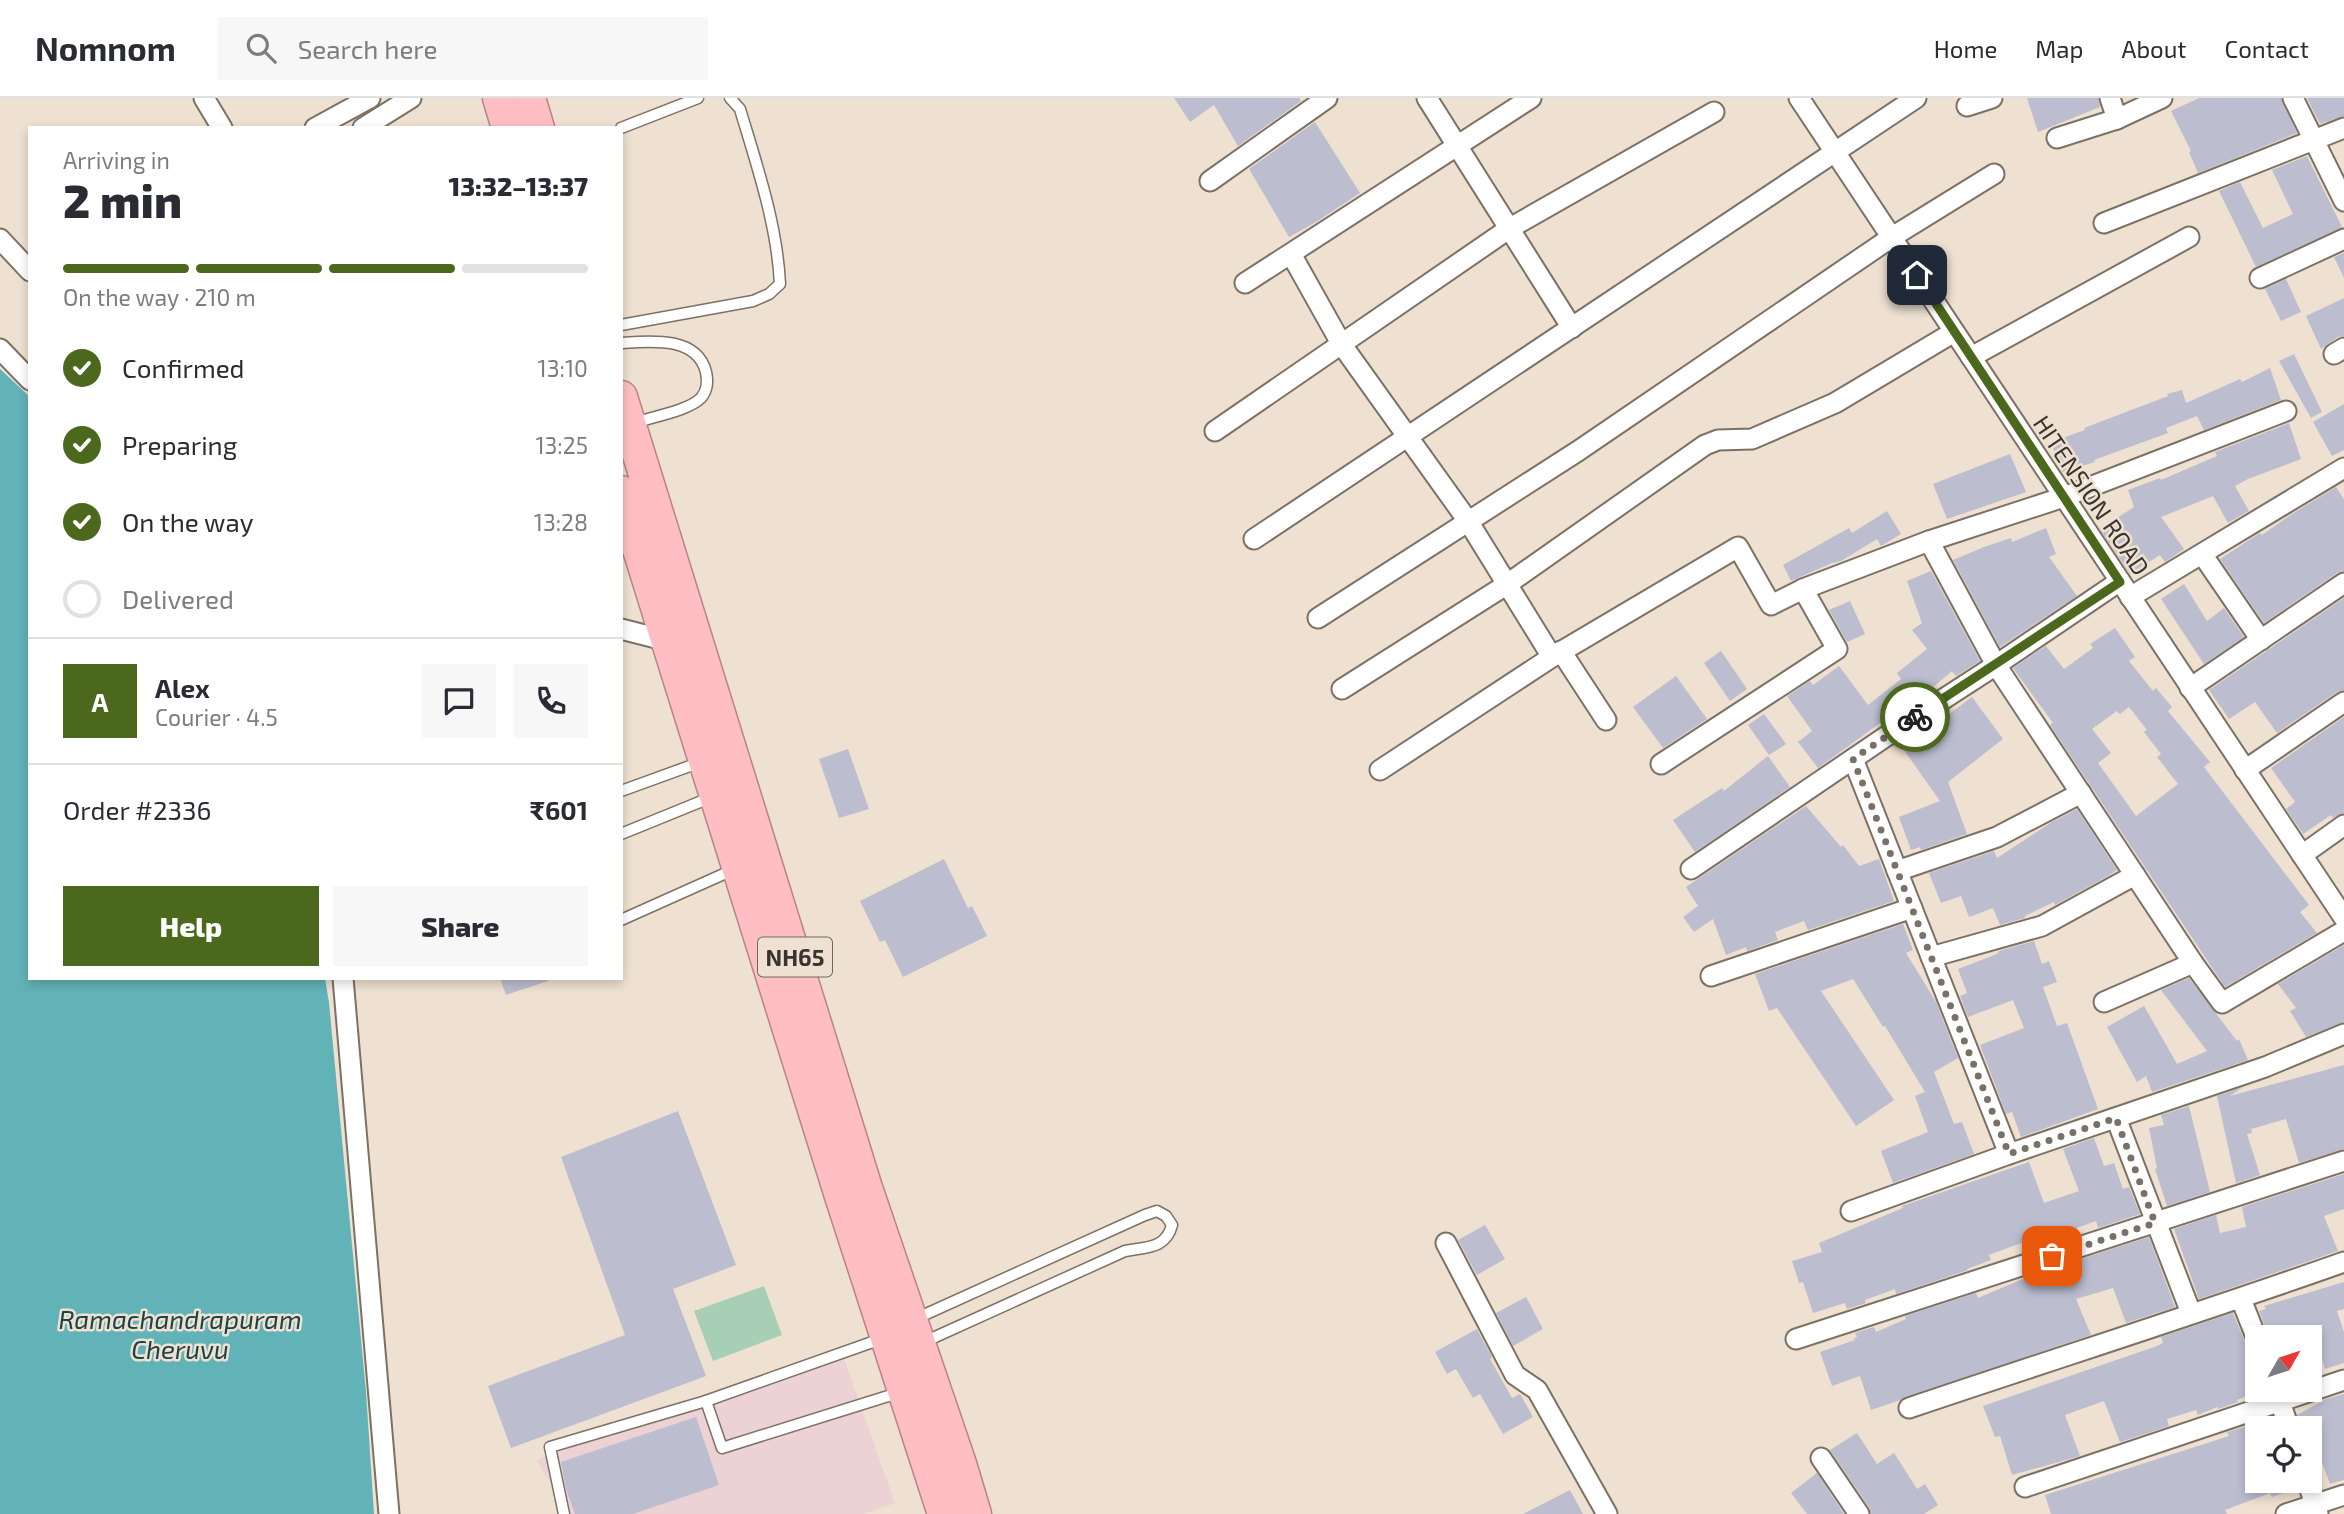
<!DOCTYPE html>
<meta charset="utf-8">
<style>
body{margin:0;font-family:"Exo 2",sans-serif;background:#f7f7f7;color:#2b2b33;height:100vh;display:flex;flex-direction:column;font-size:26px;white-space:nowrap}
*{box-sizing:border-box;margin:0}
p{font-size:23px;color:#7c7c81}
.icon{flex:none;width:38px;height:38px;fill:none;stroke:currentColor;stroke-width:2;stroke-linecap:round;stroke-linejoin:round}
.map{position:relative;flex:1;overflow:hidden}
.details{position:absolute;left:28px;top:28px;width:595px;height:854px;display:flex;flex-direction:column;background:#fff;border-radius:0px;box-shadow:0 4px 10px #0003}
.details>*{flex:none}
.needle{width:46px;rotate:51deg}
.controls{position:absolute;left:2245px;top:1227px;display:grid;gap:14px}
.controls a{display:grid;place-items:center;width:77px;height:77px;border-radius:0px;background:#fff;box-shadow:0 4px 10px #0003;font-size:35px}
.pin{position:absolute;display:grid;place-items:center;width:60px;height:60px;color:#fff;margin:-30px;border-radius:14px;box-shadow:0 4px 10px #0006}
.courier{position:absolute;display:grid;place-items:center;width:70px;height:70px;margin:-35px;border:5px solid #4b681d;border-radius:50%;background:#fff;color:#222;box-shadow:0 2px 9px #0007}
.overview em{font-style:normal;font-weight:800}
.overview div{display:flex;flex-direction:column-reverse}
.overview{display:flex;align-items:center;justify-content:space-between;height:119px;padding:0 35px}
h1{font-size:46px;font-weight:800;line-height:52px}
.bar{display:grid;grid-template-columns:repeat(4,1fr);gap:10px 7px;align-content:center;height:84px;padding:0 35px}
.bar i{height:9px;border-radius:5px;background:#e1e1e2}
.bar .on{background:#4b681d}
.bar p{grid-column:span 4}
.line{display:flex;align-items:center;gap:18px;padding:0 35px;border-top:2px solid #e1e1e2}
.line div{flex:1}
.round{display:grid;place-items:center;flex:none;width:74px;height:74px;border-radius:0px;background:#f7f7f7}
ol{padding:0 35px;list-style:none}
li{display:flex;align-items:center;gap:21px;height:77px}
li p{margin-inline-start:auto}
li .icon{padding:7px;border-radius:50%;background:#4b681d;color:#fff;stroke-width:4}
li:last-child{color:#7c7c81}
li i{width:38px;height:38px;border:4px solid #e1e1e2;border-radius:50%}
.cta{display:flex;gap:14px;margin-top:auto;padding:14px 35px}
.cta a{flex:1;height:80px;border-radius:0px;background:#4b681d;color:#fff;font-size:28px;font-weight:800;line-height:80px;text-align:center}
.cta a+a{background:#f7f7f7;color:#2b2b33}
header{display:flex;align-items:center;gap:42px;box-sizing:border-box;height:98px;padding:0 35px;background:#fff;border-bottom:2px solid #e1e1e2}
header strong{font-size:33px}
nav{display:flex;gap:38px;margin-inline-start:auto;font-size:24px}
.search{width:490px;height:63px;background:#f7f7f7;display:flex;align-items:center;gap:18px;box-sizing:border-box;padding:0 24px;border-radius:0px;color:#7c7c81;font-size:26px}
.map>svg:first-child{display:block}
.commercial{fill:#ecd1d5}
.green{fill:#a7cfb5}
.water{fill:#62b3b8}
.building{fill:#bcbdcf;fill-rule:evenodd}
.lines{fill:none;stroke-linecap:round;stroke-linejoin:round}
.service-casing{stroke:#7d7164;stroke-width:13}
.minor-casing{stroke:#7d7164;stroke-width:23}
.trunk-casing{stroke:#b88386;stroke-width:35}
.service{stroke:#fff;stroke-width:10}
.minor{stroke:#fff;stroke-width:19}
.trunk{stroke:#febec4;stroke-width:32}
.done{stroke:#787167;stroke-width:7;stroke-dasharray:0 12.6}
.route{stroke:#4b681d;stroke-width:9}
.labels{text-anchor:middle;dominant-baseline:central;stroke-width:5;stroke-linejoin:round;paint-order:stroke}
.shield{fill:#eee1d1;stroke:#6f685f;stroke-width:2}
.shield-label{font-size:23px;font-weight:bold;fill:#39342e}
.street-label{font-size:24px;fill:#39342e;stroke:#eee1d1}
.water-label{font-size:26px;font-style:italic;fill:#1c4345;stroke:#eee1d1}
</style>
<header>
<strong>Nomnom</strong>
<div class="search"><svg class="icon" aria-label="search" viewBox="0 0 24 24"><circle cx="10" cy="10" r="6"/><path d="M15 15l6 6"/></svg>Search here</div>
<nav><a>Home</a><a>Map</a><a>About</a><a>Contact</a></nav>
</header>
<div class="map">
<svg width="2344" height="1416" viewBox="0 0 2344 1416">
<rect width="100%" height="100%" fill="#eee1d1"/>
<path class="commercial" d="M 842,1255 L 895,1405 L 863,1416 L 570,1416 L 536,1362 Z"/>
<path class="green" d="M 764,1188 L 782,1237 L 713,1263 L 694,1213 Z"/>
<path class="water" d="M 0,271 L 30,299 L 30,880 L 325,880 L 329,905 L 366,1294 L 374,1416 L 0,1416 Z"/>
<g class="building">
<path d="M 1174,0 L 1299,0 L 1301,3 L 1238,48 L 1214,7 L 1190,24 Z"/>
<path d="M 2027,0 L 2098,0 L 2100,9 L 2038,34 Z"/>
<path d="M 2199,0 L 2281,0 L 2297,35 L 2198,75 L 2189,54 L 2191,53 L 2171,13 Z"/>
<path d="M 2307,0 L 2344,0 L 2344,18 L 2320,26 Z"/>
<path d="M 1315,24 L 1360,95 L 1316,124 L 1289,139 L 1249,71 Z"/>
<path d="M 2307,58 L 2342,129 L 2256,169 L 2219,93 L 2240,84 L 2263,130 L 2293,116 L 2272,72 Z"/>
<path d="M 2344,155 L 2344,180 L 2334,159 Z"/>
<path d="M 2286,181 L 2301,214 L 2281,223 L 2265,191 Z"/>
<path d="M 2344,200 L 2344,238 L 2338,239 L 2321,251 L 2306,218 Z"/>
<path d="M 2294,256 L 2322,314 L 2311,320 L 2279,263 Z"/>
<path d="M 2270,270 L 2281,302 L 2204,332 L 2197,318 L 2166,330 L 2168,335 L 2094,362 L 2095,364 L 2062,374 L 2061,372 L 2051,344 L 2085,332 L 2084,330 L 2168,298 L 2167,296 L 2182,292 L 2186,305 L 2240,281 L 2242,284 Z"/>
<path d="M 2344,306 L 2344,352 L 2332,358 L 2313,324 Z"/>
<path d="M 2289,325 L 2301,361 L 2248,381 L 2235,388 L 2249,413 L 2228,425 L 2213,398 L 2161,419 L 2184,451 L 2165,464 L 2160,457 L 2130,476 L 2100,431 L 2134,409 L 2128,392 L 2160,380 L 2161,382 L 2217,358 L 2215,354 Z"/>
<path d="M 2010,356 L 2026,394 L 1947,421 L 1933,386 Z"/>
<path d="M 2336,389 L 2344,401 L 2344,473 L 2337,475 L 2264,525 L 2220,461 L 2260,435 L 2262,437 L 2292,416 Z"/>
<path d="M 1887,413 L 1901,436 L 1881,448 L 1877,441 L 1841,463 L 1832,465 L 1791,483 L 1783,467 L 1849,430 L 1852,435 Z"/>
<path d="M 2046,430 L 2056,456 L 2049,459 L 2077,498 L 2000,549 L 1953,462 L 1984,449 L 2011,440 L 2012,444 Z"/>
<path d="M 1931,473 L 1980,563 L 1956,578 L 1952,573 L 1912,607 L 1884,625 L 1883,623 L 1818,670 L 1798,644 L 1812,633 L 1787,598 L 1810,583 L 1813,587 L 1839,568 L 1868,607 L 1901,581 L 1897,575 L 1927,551 L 1912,532 L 1922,525 L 1907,483 Z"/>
<path d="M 2184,486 L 2207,523 L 2224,510 L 2244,539 L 2204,566 L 2161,501 Z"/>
<path d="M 2344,500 L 2344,592 L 2337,594 L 2277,635 L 2255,604 L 2229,621 L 2209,592 Z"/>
<path d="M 1850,503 L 1865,536 L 1847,544 L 1829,512 Z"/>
<path d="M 2115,530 L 2135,559 L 2129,563 L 2153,593 L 2156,590 L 2172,609 L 2168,613 L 2210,664 L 2204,669 L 2309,807 L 2300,814 L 2317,835 L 2225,889 L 2050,627 L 2053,625 L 2013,570 L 2046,548 L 2064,571 L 2093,550 L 2090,546 ZM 2129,609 L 2147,632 L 2144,634 L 2161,656 L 2157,659 L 2178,686 L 2136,718 L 2098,665 L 2111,655 L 2092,631 L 2117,613 L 2120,616 Z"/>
<path d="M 1721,553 L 1747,591 L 1730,603 L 1704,565 Z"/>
<path d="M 1676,578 L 1707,621 L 1663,650 L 1633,609 Z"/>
<path d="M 1972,599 L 2003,641 L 1948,684 L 1967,736 L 1921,752 L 1920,749 L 1911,752 L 1899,719 L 1940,703 L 1899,645 L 1926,627 L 1929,631 Z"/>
<path d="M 1764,616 L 1786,646 L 1769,657 L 1748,627 Z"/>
<path d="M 2344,619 L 2344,715 L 2333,720 L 2331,717 L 2303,736 L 2286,711 L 2295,704 L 2271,670 Z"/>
<path d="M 848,651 L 869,711 L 839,720 L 819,661 Z"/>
<path d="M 1768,658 L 1790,689 L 1695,754 L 1673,722 L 1722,690 L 1724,693 Z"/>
<path d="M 1806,708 L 1841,749 L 1843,747 L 1859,768 L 1879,761 L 1894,803 L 1808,832 L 1804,823 L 1775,834 L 1778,842 L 1747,853 L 1746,849 L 1726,857 L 1713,821 L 1694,834 L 1683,819 L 1698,808 L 1686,789 Z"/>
<path d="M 2077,711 L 2117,772 L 2108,778 L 2055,807 L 2054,804 L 2025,818 L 2025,820 L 2000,827 L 1993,810 L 1969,819 L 1961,798 L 1941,805 L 1929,775 L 1994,753 L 1997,760 L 2052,724 Z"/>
<path d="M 944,761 L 968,810 L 972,808 L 987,838 L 903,879 L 885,842 L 880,844 L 860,803 Z"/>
<path d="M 1903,826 L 1913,852 L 1906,855 L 1936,904 L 1958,960 L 1934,974 L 1954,1026 L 1962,1024 L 1974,1056 L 1893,1085 L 1881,1053 L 1928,1034 L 1915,998 L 1925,994 L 1885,928 L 1883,929 L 1853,881 L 1821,893 L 1894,1002 L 1856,1028 L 1777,910 L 1769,913 L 1755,876 Z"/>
<path d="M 2034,843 L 2042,866 L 2049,863 L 2057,884 L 2043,889 L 2057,928 L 2067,925 L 2098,1011 L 2021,1039 L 2012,1014 L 2006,1016 L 1980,947 L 2024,930 L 2013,902 L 1968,919 L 1960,898 L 1967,895 L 1958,871 L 1997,856 L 1999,853 Z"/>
<path d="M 2344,847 L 2344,924 L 2306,939 L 2290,913 L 2296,910 L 2278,886 Z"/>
<path d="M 500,880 L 547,880 L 548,883 L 506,897 Z"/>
<path d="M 2189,880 L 2237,943 L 2239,941 L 2248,962 L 2152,994 L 2146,978 L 2137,984 L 2107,929 L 2144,908 L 2177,966 L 2207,953 L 2161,892 Z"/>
<path d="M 2344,967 L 2344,1051 L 2299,1065 L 2286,1021 L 2251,1031 L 2252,1035 L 2247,1036 L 2260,1077 L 2236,1085 L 2217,998 L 2243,989 L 2230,998 Z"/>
<path d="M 2189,1008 L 2210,1094 L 2167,1108 L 2155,1071 L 2157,1070 L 2149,1030 L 2164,1027 L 2161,1017 Z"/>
<path d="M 678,1013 L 736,1167 L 673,1191 L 706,1278 L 511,1350 L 488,1288 L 625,1237 L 561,1059 Z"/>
<path d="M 2094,1040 L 2104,1068 L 2114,1065 L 2123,1091 L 2129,1089 L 2140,1116 L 2098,1130 L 2096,1123 L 2041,1143 L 2040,1138 L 1989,1157 L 1991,1162 L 1967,1171 L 1968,1172 L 1896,1196 L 1895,1191 L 1865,1202 L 1866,1205 L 1847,1211 L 1845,1205 L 1813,1215 L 1803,1184 L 1799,1185 L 1792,1163 L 1822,1154 L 1819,1145 L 1903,1110 L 1902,1108 L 2029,1064 L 2044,1105 L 2079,1093 L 2063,1051 Z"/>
<path d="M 2344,1076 L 2344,1111 L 2324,1118 L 2338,1153 L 2199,1201 L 2174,1131 L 2216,1117 L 2220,1135 L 2246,1129 L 2242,1109 Z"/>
<path d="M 1485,1127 L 1505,1161 L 1477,1177 L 1458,1142 Z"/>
<path d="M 2149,1139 L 2175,1209 L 2126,1225 L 2113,1190 L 2076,1201 L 2091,1237 L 1871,1312 L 1860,1278 L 1832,1288 L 1820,1254 L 1855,1242 L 1854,1240 L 1857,1239 L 1855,1235 L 1874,1229 L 1876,1234 L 1906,1221 L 1905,1218 L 1976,1195 L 1978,1200 L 2025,1180 L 2025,1182 L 2077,1169 L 2078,1162 Z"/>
<path d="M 2344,1184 L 2344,1211 L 2337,1213 L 2344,1234 L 2344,1265 L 2325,1271 L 2315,1239 L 2269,1239 L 2259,1213 L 2266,1211 L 2264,1208 Z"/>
<path d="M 1526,1199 L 1543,1231 L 1513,1248 L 1496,1215 Z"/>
<path d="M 2233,1215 L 2247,1249 L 2255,1256 L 2258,1262 L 2258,1293 L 2237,1302 L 2238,1304 L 2218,1311 L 2217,1309 L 2198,1317 L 2196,1312 L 2167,1321 L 2169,1328 L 2120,1344 L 2104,1303 L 2065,1317 L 2080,1358 L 2012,1377 L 2000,1338 L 1995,1339 L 1983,1308 L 2157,1248 L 2163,1245 L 2161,1239 Z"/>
<path d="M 1477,1231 L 1492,1259 L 1490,1261 L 1512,1300 L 1520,1296 L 1533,1319 L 1503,1336 L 1480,1296 L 1473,1300 L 1456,1271 L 1447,1276 L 1435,1254 Z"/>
<path d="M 2344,1296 L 2344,1382 L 2330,1386 L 2320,1359 L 2318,1360 L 2310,1342 L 2310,1330 L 2301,1330 L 2297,1317 L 2326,1301 Z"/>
<path d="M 696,1319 L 719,1387 L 633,1416 L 575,1416 L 566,1391 L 561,1364 Z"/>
<path d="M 2258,1325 L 2258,1382 L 2295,1382 L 2297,1390 L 2272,1399 L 2270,1395 L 2225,1412 L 2227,1416 L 2051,1416 L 2045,1397 L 2229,1338 L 2227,1334 Z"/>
<path d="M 1857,1335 L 1877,1366 L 1894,1355 L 1917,1391 L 1925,1386 L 1938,1407 L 1924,1416 L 1871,1416 L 1869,1409 L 1830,1352 Z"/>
<path d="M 1817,1375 L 1844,1416 L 1807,1416 L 1791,1395 Z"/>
<path d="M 1570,1392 L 1583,1416 L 1523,1416 Z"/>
</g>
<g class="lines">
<g class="service-casing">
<g id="service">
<path d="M 621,30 L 698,0"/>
<path d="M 621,227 L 753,203 L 769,196 L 780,186 C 777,126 757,68 740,11 L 730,0"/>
<path d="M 621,245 C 651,243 697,238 706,274 C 708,283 707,293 701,300 C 688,313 651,319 634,325"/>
<path d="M 621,693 L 701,664"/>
<path d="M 621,736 L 712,699"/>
<path d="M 621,822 L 735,771"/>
<path d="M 915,1221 L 1145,1117 L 1157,1113 L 1166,1118 L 1172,1127 C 1166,1151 1146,1149 1125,1153 L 924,1244"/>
<path d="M 881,1241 L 706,1303 L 722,1350 L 901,1294"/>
<path d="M 564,1416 L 550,1349 L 706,1303"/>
</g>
</g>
<g class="minor-casing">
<g id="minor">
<path d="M 204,0 L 222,30"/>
<path d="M 1427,0 L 1572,230"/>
<path d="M 1799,0 L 2344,820"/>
<path d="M 2110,0 L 2117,21"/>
<path d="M 2293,0 L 2344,103"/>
<path d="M 1967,8 L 1992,0"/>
<path d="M 315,30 L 370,0"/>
<path d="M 363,30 L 411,0"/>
<path d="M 2057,40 L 2117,21 L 2162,0"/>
<path d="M 1210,83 L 1327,0"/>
<path d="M 2104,125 L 2344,30"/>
<path d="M 0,141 L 30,173"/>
<path d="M 1291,156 L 1342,247 L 1468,423 L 1552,559"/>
<path d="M 2260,180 L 2344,141"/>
<path d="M 1245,185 L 1531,0"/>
<path d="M 0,251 L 30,282"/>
<path d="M 2334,256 L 2344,250"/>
<path d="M 1971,259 L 2189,139"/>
<path d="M 1215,333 L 1510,130 L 1714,14"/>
<path d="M 1254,441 L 1916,0"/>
<path d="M 1929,443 L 1996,567 L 2193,865 L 2222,905 L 2344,833"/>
<path d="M 2202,456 L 2261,542"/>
<path d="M 2130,499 L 2344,370"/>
<path d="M 1318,520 L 1578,353 L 1892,139 L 1994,76"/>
<path d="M 621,531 L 668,543"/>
<path d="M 1561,553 L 1606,622"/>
<path d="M 2190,590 L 2344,485"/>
<path d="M 1342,591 L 1506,487 L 1705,347 L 1718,342 L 1752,341 L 1835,305 L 1954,234"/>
<path d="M 1853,661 L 2009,1056"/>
<path d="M 1661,666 L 1837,551 L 1803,491 L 1929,443 L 2064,399 L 2286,313"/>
<path d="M 1380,672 L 1552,559 L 1738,449 L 1771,507 L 1803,491"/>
<path d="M 2245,672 L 2344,604"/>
<path d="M 2302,757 L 2344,727"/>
<path d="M 1691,771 L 1891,635 L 1996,567 L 2120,483"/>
<path d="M 1897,773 L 1997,739 L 2081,695"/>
<path d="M 1931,859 L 2042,828 L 2135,777"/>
<path d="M 1711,878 L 1912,810"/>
<path d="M 343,880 L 389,1416"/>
<path d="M 2104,904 L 2193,865"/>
<path d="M 2116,1020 L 2191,1215"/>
<path d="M 1851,1113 L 2009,1056 L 2265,969 L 2344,936"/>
<path d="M 1446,1145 L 1515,1277 L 1537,1292 L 1607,1416"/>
<path d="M 2241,1201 L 2258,1244"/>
<path d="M 1796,1241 L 2344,1063"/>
<path d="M 2276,1292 L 2289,1330"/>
<path d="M 1909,1310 C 2054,1261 2200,1215 2344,1164"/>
<path d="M 1821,1360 L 1859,1416"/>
<path d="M 2307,1382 L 2318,1416"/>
<path d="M 2025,1389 L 2344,1282"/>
<path d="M 2286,1416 L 2344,1397"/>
</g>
</g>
<g class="trunk-casing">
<g id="trunk">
<path d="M 499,0 L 508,30"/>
<path d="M 529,0 L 538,30"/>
<path d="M 621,299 L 866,1090 L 960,1366 L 975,1416"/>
<path d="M 621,394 L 841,1098 L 944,1416"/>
</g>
</g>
<use href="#service" class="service"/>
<use href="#minor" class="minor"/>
<use href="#trunk" class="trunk"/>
</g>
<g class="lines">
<path class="done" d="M 1915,619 L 1853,661 L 2009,1056 L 2116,1020 L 2155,1125 L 2052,1158"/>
<path class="route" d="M 1915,619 L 2120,484 L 1917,177"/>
</g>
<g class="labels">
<rect class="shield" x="758" y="839.5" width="74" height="39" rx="5"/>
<g class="shield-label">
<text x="795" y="859">NH65</text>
</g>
<g class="street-label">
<text transform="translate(2092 397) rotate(56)">HITENSION ROAD</text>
</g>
<g class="water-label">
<text x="180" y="1220">Ramachandrapuram<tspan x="180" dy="30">Cheruvu</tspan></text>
</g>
</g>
</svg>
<div class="controls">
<a><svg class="needle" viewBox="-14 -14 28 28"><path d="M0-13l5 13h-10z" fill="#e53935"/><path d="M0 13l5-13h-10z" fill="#7c7c81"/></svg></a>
<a><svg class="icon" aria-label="locate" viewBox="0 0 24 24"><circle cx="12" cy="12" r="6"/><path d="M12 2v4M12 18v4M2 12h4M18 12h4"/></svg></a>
</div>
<div class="pin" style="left:2052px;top:1158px;background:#ea580c"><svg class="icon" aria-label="bag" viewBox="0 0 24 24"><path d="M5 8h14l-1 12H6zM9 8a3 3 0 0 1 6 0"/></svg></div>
<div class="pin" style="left:1917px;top:177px;background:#1f2937"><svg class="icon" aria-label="home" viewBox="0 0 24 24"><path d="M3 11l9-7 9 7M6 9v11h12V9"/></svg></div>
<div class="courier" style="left:1915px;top:619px"><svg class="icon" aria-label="bike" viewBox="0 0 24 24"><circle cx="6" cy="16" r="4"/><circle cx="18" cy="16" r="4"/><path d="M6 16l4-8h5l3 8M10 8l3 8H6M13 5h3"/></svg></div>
<section class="details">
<div class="overview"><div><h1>2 min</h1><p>Arriving in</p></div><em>13:32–13:37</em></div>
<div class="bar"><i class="on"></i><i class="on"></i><i class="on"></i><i></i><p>On the way · 210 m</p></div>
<ol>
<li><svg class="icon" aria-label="check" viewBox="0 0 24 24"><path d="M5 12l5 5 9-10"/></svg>Confirmed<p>13:10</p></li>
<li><svg class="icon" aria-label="check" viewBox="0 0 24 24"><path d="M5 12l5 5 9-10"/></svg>Preparing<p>13:25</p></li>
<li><svg class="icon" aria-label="check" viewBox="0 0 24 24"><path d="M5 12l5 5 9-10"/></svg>On the way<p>13:28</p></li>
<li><i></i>Delivered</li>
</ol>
<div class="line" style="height:126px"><b class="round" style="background:#4b681d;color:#fff">A</b><div><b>Alex</b><p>Courier · 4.5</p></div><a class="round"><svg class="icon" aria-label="chat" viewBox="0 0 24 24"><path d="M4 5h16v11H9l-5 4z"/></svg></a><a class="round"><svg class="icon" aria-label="phone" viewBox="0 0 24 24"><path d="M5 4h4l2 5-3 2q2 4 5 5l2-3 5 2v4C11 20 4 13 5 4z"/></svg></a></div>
<div class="line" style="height:91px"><div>Order #2336</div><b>₹601</b></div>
<div class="cta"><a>Help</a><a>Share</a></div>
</section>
</div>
